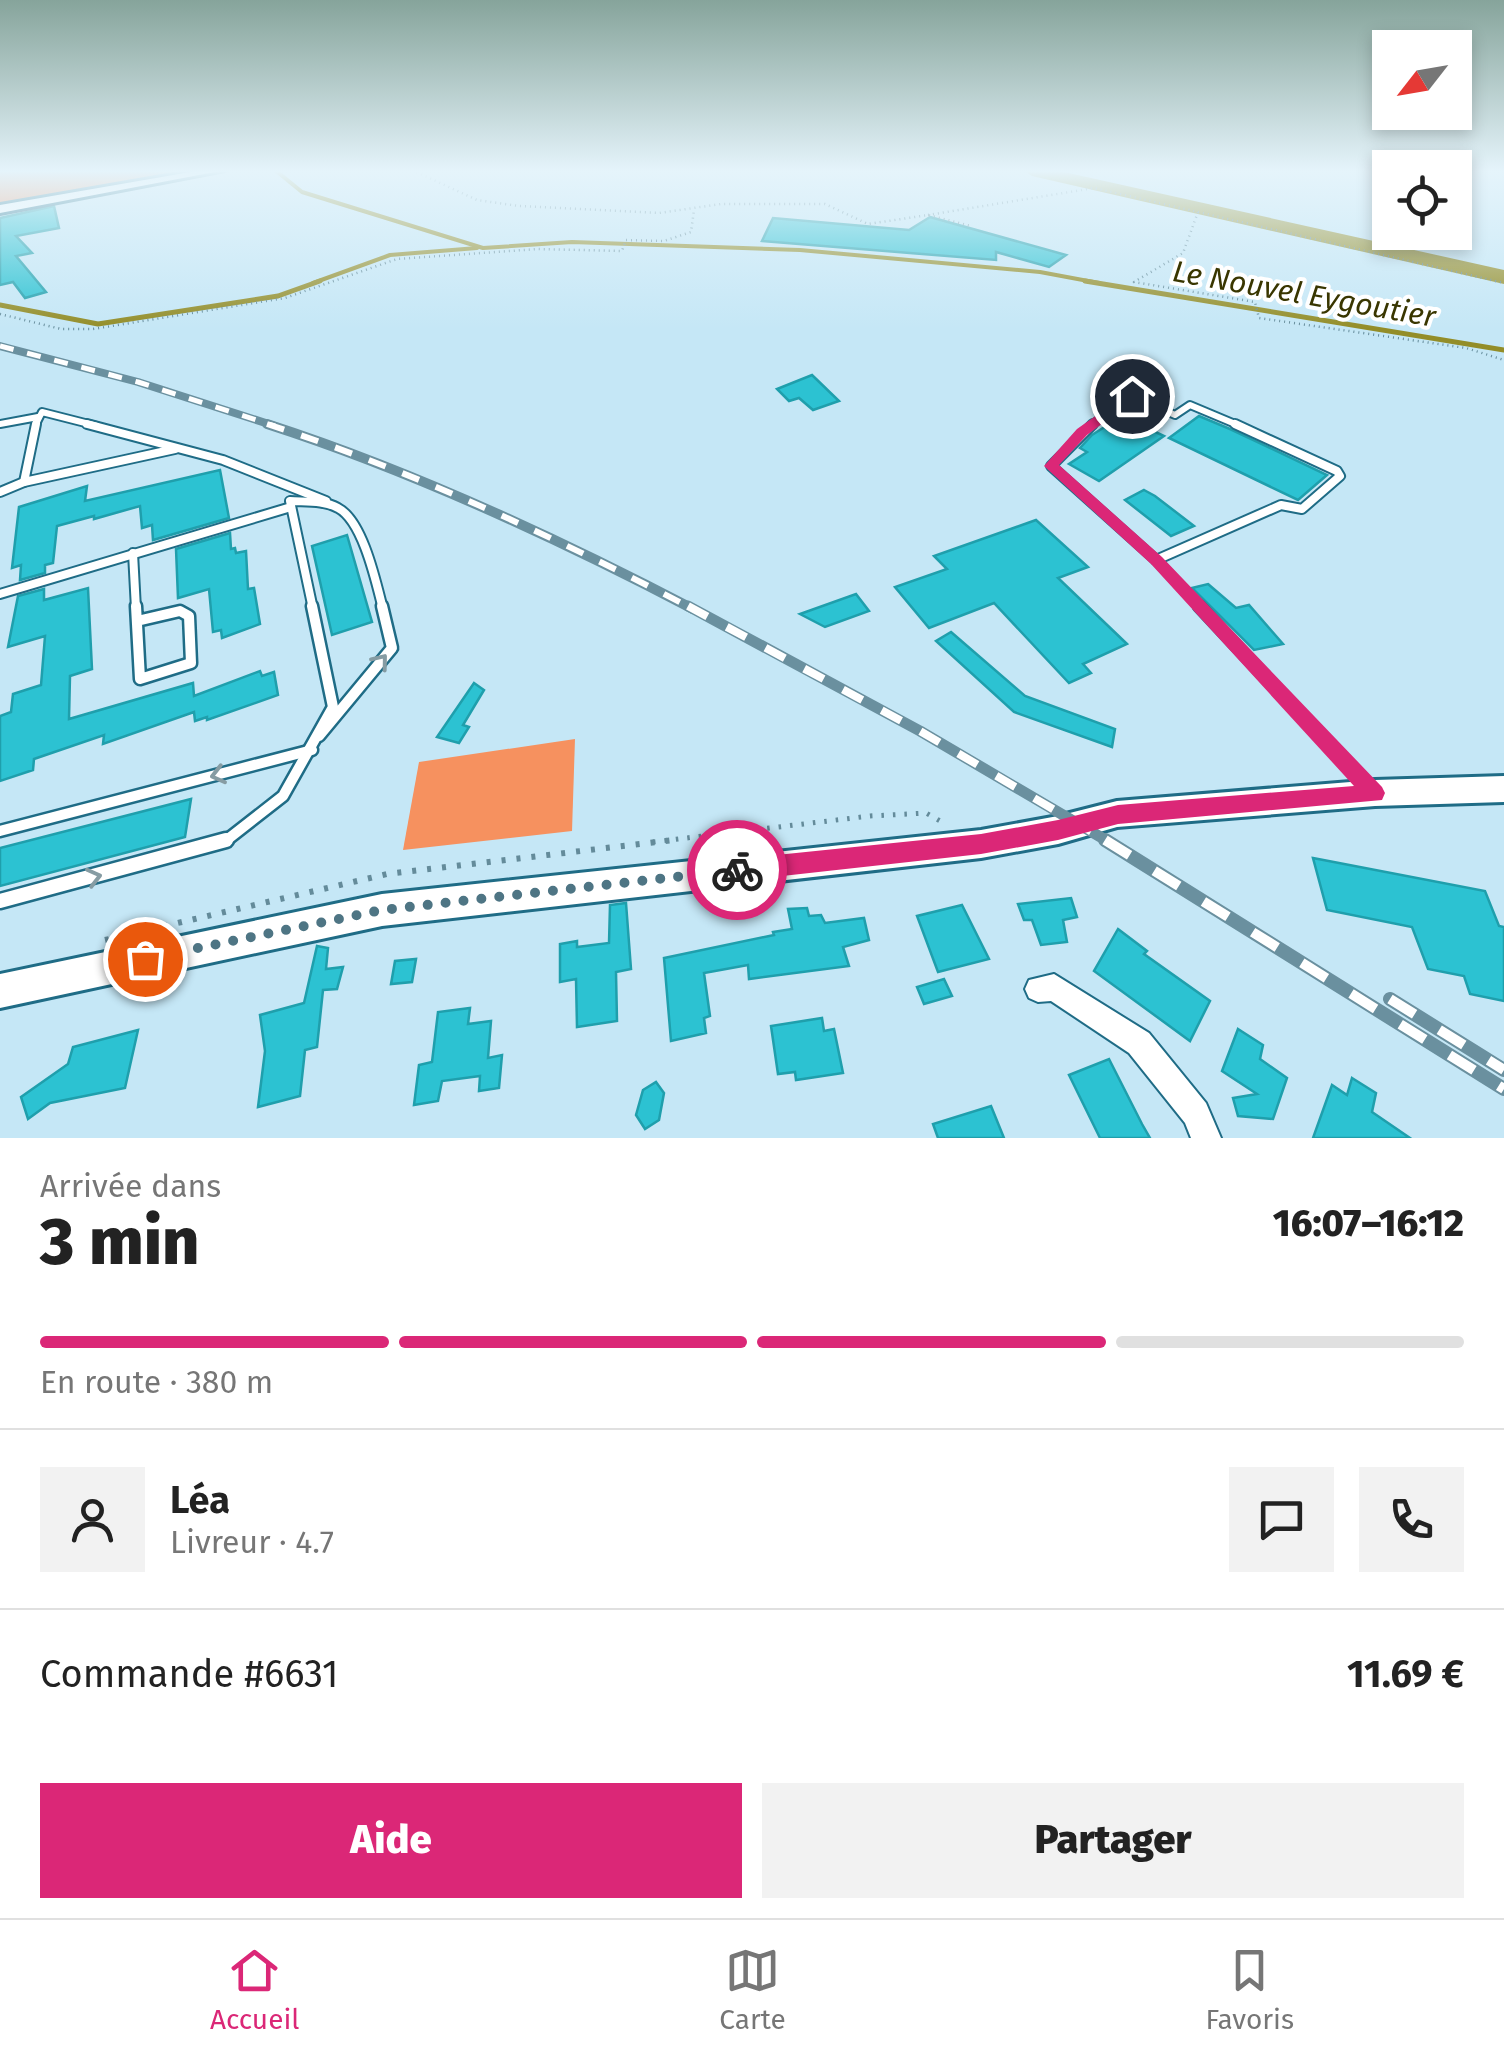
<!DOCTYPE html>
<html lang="fr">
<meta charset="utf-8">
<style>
body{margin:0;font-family:"Fira Sans",sans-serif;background:#f2f2f2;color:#222;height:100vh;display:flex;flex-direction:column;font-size:38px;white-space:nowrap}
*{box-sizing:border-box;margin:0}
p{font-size:32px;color:#767676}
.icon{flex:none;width:55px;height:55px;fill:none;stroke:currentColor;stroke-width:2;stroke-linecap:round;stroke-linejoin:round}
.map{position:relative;height:1138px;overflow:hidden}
.drawer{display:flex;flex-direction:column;background:#fff;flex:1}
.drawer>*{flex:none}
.needle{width:65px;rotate:239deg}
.fabs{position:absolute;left:1372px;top:30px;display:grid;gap:20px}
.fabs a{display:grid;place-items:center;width:100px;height:100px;border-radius:0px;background:#fff;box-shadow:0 5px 15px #0003;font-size:50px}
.pin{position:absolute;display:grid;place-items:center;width:85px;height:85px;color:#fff;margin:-42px;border:5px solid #fff;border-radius:50%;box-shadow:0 2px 10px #0007}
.courier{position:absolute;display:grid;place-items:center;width:100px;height:100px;margin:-50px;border:8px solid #db2777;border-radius:50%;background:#fff;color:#222;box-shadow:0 2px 12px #0007}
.overview em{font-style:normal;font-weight:800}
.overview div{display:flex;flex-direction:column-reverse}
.overview{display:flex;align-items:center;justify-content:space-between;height:170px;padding:0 40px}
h1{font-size:65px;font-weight:800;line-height:75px}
.bar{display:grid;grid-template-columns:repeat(4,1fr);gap:15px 10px;align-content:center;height:120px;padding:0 40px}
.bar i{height:12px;border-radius:8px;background:#e0e0e0}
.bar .current{background:#db2777}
.bar p{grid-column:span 4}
.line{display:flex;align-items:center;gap:25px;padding:0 40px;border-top:2px solid #e0e0e0}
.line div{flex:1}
.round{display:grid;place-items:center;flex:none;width:105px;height:105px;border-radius:0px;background:#f2f2f2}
.cta{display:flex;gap:20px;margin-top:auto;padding:20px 40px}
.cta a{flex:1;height:115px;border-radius:0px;background:#db2777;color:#fff;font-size:40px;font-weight:800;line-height:115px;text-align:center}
.cta a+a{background:#f2f2f2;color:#222}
.dock{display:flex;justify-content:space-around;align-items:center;height:140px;border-top:2px solid #e0e0e0;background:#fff;font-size:28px;color:#767676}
.dock a{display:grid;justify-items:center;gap:5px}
.dock .current{color:#db2777}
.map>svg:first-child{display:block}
.green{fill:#f6915f}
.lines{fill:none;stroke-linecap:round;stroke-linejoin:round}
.stream-far1{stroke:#938d28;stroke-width:4}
.stream{stroke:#938d28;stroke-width:5}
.river{fill:#938d28;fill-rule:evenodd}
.building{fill:#2cc2d2;stroke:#1f9fac;stroke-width:2.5}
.service-far3-casing{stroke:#1f6c86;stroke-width:10}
.service-far2-casing{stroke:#1f6c86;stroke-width:12}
.service-far1-casing{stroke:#1f6c86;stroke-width:15}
.service-casing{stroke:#1f6c86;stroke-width:19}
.minor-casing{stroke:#1f6c86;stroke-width:4}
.tertiary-casing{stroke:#1f6c86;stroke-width:6}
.path-far2{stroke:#648b9a;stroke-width:2.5;stroke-dasharray:1 4;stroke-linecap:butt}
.path-far1{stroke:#648b9a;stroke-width:5;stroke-dasharray:2.5 9;stroke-linecap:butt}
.path{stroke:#648b9a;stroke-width:6;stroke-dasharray:4 11;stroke-linecap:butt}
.service-far3{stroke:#fff;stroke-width:6}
.service-far2{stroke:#fff;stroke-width:8}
.service-far1{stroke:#fff;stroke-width:10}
.service{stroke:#fff;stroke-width:14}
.minor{fill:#fff;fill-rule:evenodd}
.tertiary{fill:#fff;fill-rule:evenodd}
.rail-far3-casing{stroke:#6a909f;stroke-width:8}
.rail-far2-casing{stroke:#6a909f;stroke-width:10}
.rail-far1-casing{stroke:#6a909f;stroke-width:11}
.rail-casing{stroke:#6a909f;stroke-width:14}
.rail-far3{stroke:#fff;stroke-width:5;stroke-dasharray:14;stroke-linecap:butt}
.rail-far2{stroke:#fff;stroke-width:6;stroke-dasharray:18;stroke-linecap:butt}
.rail-far1{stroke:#fff;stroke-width:8;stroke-dasharray:22;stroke-linecap:butt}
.rail{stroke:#fff;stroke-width:10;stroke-dasharray:29;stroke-linecap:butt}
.oneway{stroke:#869ca3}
.route{fill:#db2777}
.done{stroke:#4e7584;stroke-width:10;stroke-dasharray:0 18}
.labels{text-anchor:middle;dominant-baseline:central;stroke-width:8;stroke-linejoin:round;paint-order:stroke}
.far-water-label{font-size:30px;font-style:italic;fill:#393600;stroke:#fff}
</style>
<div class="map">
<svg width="1504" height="1138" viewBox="0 0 1504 1138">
<rect width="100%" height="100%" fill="#c5e7f6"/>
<g class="green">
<path d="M 0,170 L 203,170 L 0,207 Z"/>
<path d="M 575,739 L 572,831 L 403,850 L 419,762 Z"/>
</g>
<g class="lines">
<g class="stream-far1">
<path d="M 275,170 L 302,192 L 483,248 L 572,242 L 800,250 L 1040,272 L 1099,283"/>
<path d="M 313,283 L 390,255 L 477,248"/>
</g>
<g class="stream">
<path d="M 1085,281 L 1504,350"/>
<path d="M 0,305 L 98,324 L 278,296 L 320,281"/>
</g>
<path class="river" d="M 1023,170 L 1055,170 L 1504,270 L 1504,284 L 1032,176 Z"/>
</g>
<g class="building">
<path d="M 54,206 L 59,228 L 16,236 L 32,253 L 16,256 L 46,292 L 25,298 L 13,282 L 0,285 L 0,218 Z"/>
<path d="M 930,217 L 1066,255 L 1049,267 L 996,252 L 996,260 L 762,241 L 773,218 L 909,230 Z"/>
<path d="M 812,375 L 839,401 L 813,410 L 799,398 L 789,401 L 777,389 Z"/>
<path d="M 1122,416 L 1164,436 L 1099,481 L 1069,464 L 1087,452 L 1080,448 L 1092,435 Z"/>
<path d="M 1199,416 L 1230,429 L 1327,475 L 1298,500 L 1169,438 Z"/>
<path d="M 220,470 L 229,518 L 153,540 L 152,525 L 142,528 L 140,506 L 94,519 L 94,516 L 57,526 L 53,563 L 45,565 L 45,573 L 20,580 L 21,565 L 12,568 L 19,507 L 87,486 L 85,501 Z"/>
<path d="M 1144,490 L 1155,496 L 1194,526 L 1171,536 L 1125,500 Z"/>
<path d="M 1036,520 L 1088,567 L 1058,578 L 1127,644 L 1083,664 L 1091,673 L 1069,683 L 994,603 L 929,628 L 895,587 L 947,569 L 934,556 Z"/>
<path d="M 230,533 L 231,549 L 235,548 L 236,553 L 246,551 L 248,589 L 254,588 L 260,624 L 222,638 L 221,630 L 213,632 L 209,589 L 178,598 L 176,549 Z"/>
<path d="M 347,535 L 372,622 L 332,635 L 312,546 Z"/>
<path d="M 1208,584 L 1236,608 L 1249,605 L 1283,644 L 1254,650 L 1192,588 Z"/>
<path d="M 88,588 L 92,669 L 70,676 L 69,719 L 193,683 L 194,696 L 260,671 L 262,676 L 274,672 L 278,695 L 207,720 L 207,717 L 195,721 L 194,712 L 103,744 L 104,735 L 34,759 L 33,770 L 0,781 L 0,716 L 11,712 L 13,694 L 41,685 L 45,636 L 8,647 L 18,596 L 44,589 L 44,600 Z"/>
<path d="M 856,594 L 869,611 L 825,627 L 800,614 Z"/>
<path d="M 951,632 L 1025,696 L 1115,729 L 1112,747 L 1014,712 L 936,641 Z"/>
<path d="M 474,683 L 484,690 L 463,725 L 469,727 L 459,743 L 437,737 Z"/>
<path d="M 191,799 L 185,837 L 0,886 L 0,848 Z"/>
<path d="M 1313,858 L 1485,891 L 1499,926 L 1504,927 L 1504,1001 L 1470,994 L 1464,976 L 1428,969 L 1412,927 L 1327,910 Z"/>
<path d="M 1071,898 L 1077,917 L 1063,920 L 1067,942 L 1041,945 L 1032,920 L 1024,920 L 1018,904 Z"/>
<path d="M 626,903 L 631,969 L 616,972 L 617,1021 L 577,1027 L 576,979 L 560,982 L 560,944 L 577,941 L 577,947 L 609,943 L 610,905 Z"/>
<path d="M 962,905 L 989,959 L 938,972 L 917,916 Z"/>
<path d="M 807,908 L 809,916 L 821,915 L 825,923 L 864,918 L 869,940 L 843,947 L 849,966 L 749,979 L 748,965 L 704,973 L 710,1016 L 704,1018 L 706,1033 L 671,1041 L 664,958 L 774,935 L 773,932 L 792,929 L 788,909 Z"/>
<path d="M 1118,929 L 1147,951 L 1144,954 L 1210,1001 L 1190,1041 L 1094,971 Z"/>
<path d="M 317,946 L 328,948 L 326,969 L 343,967 L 337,989 L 323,990 L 317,1047 L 305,1050 L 300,1096 L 258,1107 L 265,1051 L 260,1015 L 304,1003 Z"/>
<path d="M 416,959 L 412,982 L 391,984 L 395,961 Z"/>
<path d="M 944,979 L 952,996 L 924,1004 L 917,987 Z"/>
<path d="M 470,1008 L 468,1024 L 491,1021 L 488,1058 L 502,1055 L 499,1088 L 479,1091 L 480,1076 L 442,1081 L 438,1101 L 414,1105 L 419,1065 L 432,1062 L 438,1012 Z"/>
<path d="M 822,1018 L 824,1031 L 834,1029 L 843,1073 L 796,1080 L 795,1072 L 778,1074 L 771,1026 Z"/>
<path d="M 1238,1029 L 1263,1045 L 1260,1059 L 1287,1078 L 1273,1119 L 1238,1116 L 1233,1098 L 1257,1094 L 1222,1071 Z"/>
<path d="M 138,1030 L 125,1088 L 50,1103 L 28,1119 L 21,1097 L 68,1064 L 73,1047 Z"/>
<path d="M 1109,1059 L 1142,1124 L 1150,1138 L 1100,1138 L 1069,1075 Z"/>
<path d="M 1352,1078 L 1376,1093 L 1372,1112 L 1410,1138 L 1313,1138 L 1332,1085 L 1347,1095 Z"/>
<path d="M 656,1082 L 664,1093 L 659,1120 L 645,1129 L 636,1115 L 643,1090 Z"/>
<path d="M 991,1106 L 1004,1138 L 938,1138 L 933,1124 Z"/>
</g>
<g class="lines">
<g class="service-far3-casing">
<g id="service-far3">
<path d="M 0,424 L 38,417"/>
<path d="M 35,426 L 42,412 L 97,426"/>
<path d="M 1090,426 L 1132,396 L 1175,415 L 1190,405 L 1240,426"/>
</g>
</g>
<g class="service-far2-casing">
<g id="service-far2">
<path d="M 36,424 L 24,482 L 175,449"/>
<path d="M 87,424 L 223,460 L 326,501"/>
<path d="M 1093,424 L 1051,466 L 1156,560"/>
<path d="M 0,492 L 24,482"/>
<path d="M 133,553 L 136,609"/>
<path d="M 1156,560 L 1202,609"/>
<path d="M 1156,560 L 1281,505 L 1302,509 L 1340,476 L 1337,471 L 1235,424"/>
<path d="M 0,594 L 291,507"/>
<path d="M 313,609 L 290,501 C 305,502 324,500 338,508 C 363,521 376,582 383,609"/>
</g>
</g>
<g class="service-far1-casing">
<g id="service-far1">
<path d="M 136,606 L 140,679 L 191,663 L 189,616 L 180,611 L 137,621"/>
<path d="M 1199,606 L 1370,789"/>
<path d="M 319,736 L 392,648 L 382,606"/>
<path d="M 0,831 L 312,750"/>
<path d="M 217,842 L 228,839 L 283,796 L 333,707 L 312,606"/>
</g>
</g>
<g class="service-casing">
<path id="service" d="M 0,901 L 226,840"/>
</g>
<g class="minor-casing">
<path id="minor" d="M 1054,974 L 1149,1033 L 1206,1103 L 1221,1138 L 1191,1138 L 1185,1123 L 1129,1053 L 1051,1001 L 1038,1002 L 1029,998 L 1025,989 L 1029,980 Z"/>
</g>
<g class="tertiary-casing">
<g id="tertiary">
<path d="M 202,170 L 225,170 L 0,213 L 0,205 Z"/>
<path d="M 1504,776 L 1504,802 L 1375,806 L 1117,827 L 1058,844 L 981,858 L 382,926 L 0,1008 L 0,974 L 382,894 L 981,830 L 1058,816 L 1117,801 L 1375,780 Z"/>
</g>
</g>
<g class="path-far2">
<path d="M 412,170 L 477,200 L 519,206 L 659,213 L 721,204 L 825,204 L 868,224 L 928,215 L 971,226"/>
<path d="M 1198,212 L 1504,283"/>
<path d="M 928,215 L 1094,188 L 1198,212 L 1183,253 L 1134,282 L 1255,302 L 1259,318 L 1466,348 L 1504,360"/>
<path d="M 0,314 L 61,329 L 93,329 L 285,298 L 397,259 L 538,249 L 622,251 L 626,240 L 664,241 L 691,232 L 694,210"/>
</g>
<path class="path-far1" d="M 653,842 L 870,816 L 926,813 L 942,822"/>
<path class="path" d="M 105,940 L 387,874 L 674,840"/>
<use href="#service-far3" class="service-far3"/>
<use href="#service-far2" class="service-far2"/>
<use href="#service-far1" class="service-far1"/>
<use href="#service" class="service"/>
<use href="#minor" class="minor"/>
<use href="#tertiary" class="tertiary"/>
<g class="rail-far3-casing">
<path id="rail-far3" d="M 0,346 L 138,382 L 275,426"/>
</g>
<g class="rail-far2-casing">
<path id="rail-far2" d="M 267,424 C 413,471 557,538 693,609"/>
</g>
<g class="rail-far1-casing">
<path id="rail-far1" d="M 688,606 L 920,731 L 1109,842"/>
</g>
<g class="rail-casing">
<g id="rail">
<path d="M 1105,840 L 1504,1089"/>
<path d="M 1390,999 L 1504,1070"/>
</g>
</g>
<use href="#rail-far3" class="rail-far3"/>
<use href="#rail-far2" class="rail-far2"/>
<use href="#rail-far1" class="rail-far1"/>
<use href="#rail" class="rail"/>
</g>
<defs><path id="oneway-chevron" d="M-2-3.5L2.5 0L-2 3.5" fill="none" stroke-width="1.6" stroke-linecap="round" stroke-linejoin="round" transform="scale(2.5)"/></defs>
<g class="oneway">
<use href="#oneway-chevron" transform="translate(381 661) rotate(-51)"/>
<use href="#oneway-chevron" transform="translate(218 775) rotate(166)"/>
<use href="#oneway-chevron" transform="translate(94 877) rotate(-14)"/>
</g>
<linearGradient id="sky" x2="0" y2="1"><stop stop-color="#86a49b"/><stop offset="0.52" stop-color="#e5f4fb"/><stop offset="1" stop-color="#e5f4fb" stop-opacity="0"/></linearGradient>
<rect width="1504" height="329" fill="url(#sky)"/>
<path class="route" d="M 1128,393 L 1139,396 L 1087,435 L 1059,465 L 1162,557 L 1382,787 L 1385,793 L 1382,800 L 1118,824 L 1058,840 L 981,854 L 737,881 L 729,877 L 726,870 L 729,862 L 737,859 L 981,834 L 1058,820 L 1118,805 L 1354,786 L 1151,564 L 1044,466 L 1077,429 Z"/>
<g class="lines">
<path class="done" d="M 145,959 L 382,910 L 737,870"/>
</g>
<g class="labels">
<g class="far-water-label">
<text transform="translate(1304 294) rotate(10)">Le Nouvel Eygoutier</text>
</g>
</g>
</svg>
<div class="fabs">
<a><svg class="needle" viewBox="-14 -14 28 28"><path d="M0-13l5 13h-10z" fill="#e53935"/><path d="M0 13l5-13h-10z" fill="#767676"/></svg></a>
<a><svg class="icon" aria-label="locate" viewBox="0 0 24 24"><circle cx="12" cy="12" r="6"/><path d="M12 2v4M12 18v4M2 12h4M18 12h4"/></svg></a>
</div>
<div class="pin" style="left:145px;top:959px;background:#ea580c"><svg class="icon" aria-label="bag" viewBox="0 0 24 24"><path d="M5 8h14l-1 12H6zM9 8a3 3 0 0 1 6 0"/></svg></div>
<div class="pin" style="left:1132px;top:396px;background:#1f2937"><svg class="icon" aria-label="home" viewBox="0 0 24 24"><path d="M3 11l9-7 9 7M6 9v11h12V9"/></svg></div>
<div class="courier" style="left:737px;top:870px"><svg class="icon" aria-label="bike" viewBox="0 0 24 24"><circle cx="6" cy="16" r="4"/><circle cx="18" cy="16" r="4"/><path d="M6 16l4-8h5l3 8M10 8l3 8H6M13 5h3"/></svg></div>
</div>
<section class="drawer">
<div class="overview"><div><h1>3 min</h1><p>Arrivée dans</p></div><em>16:07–16:12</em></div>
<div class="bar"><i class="current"></i><i class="current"></i><i class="current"></i><i></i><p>En route · 380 m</p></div>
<div class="line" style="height:180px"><a class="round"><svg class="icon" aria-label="person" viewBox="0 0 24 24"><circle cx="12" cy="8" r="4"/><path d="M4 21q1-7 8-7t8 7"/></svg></a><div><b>Léa</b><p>Livreur · 4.7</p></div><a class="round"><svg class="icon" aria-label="chat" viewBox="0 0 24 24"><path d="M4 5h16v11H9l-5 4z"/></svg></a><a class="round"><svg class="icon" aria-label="phone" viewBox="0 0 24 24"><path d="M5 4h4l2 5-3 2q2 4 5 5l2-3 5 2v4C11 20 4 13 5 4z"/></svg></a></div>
<div class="line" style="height:130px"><div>Commande #6631</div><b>11.69 €</b></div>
<div class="cta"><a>Aide</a><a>Partager</a></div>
</section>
<nav class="dock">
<a class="current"><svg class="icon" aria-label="home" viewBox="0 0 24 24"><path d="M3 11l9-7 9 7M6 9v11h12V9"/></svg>Accueil</a>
<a><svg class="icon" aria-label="map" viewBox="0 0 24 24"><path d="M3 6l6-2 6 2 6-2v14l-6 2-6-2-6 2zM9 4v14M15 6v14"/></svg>Carte</a>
<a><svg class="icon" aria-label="saved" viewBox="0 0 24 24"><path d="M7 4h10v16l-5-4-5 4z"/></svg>Favoris</a>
</nav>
